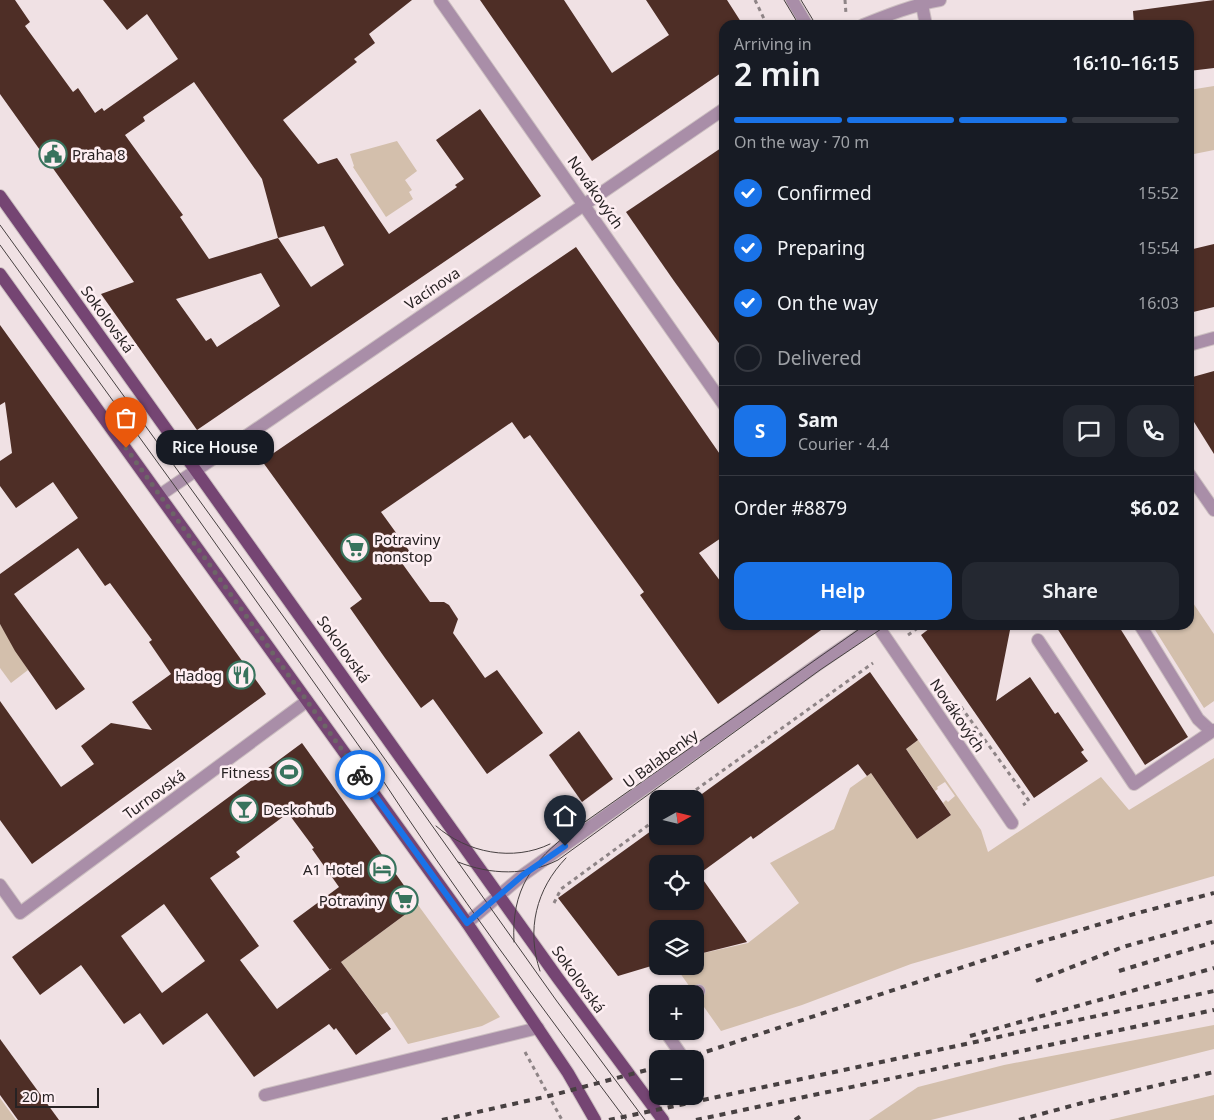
<!DOCTYPE html>
<meta charset="utf-8">
<style>
body{margin:0;font-family:"Noto Sans",sans-serif;background:#242831;color:#f1f3f6;height:100vh;display:flex;flex-direction:column;font-size:19px;white-space:nowrap}
*{box-sizing:border-box;margin:0}
p{font-size:16px;color:#9ea1a6}
.icon{flex:none;width:28px;height:28px;fill:none;stroke:currentColor;stroke-width:2;stroke-linecap:round;stroke-linejoin:round}
.map{position:relative;flex:1;overflow:hidden}
.panel{position:absolute;left:719px;top:20px;width:475px;height:610px;display:flex;flex-direction:column;background:#171b24;border-radius:15px;box-shadow:0 1px 4px #0004}
.panel>*{flex:none}
.needle{width:32px;rotate:82deg}
.tools{position:absolute;left:649px;top:790px;display:grid;gap:10px}
.tools a{display:grid;place-items:center;width:55px;height:55px;border-radius:10px;background:#171b24;box-shadow:0 1px 4px #0004;font-size:25px}
.scale{position:absolute;left:15px;bottom:12px;width:84px;box-sizing:border-box;padding-left:5px;border:2px solid #272223;border-top:0;font-size:14px;line-height:18px;white-space:nowrap;color:#272223;-webkit-text-stroke:4px #fdeef2;paint-order:stroke}
.pin{position:absolute;display:grid;place-items:center;width:42px;height:42px;color:#fff;margin:-51px -21px;border-radius:50% 50% 50% 0;rotate:-45deg;box-shadow:0 0 5px #0007}
.pin .icon{rotate:45deg}
.courier{position:absolute;display:grid;place-items:center;width:50px;height:50px;margin:-25px;border:4px solid #1a73e8;border-radius:50%;background:#fff;color:#222;box-shadow:0 1px 6px #0007}
.bubble{position:absolute;height:35px;border-radius:15px;background:#171b24;box-shadow:0 1px 4px #0004;font-size:16px;font-weight:600;line-height:35px;text-align:center}
.headline em{font-style:normal;font-weight:600}
.headline div{display:flex;flex-direction:column-reverse}
.headline{display:flex;align-items:center;justify-content:space-between;height:85px;padding:0 15px}
h1{font-size:32px;font-weight:600;line-height:38px}
.bar{display:grid;grid-template-columns:repeat(4,1fr);gap:8px 5px;align-content:center;height:60px;padding:0 15px}
.bar i{height:6px;border-radius:4px;background:#363941}
.bar .current{background:#1a73e8}
.bar p{grid-column:span 4}
.line{display:flex;align-items:center;gap:12px;padding:0 15px;border-top:1px solid #363941}
.line div{flex:1}
.round{display:grid;place-items:center;flex:none;width:52px;height:52px;border-radius:15px;background:#242831}
ol{padding:0 15px;list-style:none}
li{display:flex;align-items:center;gap:15px;height:55px}
li p{margin-inline-start:auto}
li .icon{padding:5px;border-radius:50%;background:#1a73e8;color:#fff;stroke-width:4}
li:last-child{color:#9ea1a6}
li i{width:28px;height:28px;border:2px solid #363941;border-radius:50%}
.button{display:flex;gap:10px;margin-top:auto;padding:10px 15px}
.button a{flex:1;height:58px;border-radius:15px;background:#1a73e8;color:#fff;font-size:20px;font-weight:600;line-height:58px;text-align:center}
.button a+a{background:#242831;color:#f1f3f6}
.map>svg:first-child{display:block}
.green{fill:#d3bfac}
.building{fill:#4e2e26;fill-rule:evenodd}
.lines{fill:none;stroke-linecap:round;stroke-linejoin:round}
.minor-casing{stroke:#ccbfc1;stroke-width:14}
.major-casing{stroke:#ccbfc1;stroke-width:14}
.path{stroke:#8e8486;stroke-width:3;stroke-dasharray:4 4;stroke-linecap:butt}
.minor{stroke:#a98ea8;stroke-width:12}
.major{stroke:#754573;stroke-width:12}
.tram{stroke:#474041;stroke-width:1}
.rail{stroke:#474041;stroke-width:4;stroke-dasharray:6 6;stroke-linecap:butt}
.done{stroke:#6d6567;stroke-width:5;stroke-dasharray:0 9}
.route{stroke:#1a73e8;stroke-width:6}
.labels{text-anchor:middle;dominant-baseline:central;stroke-width:5;stroke-linejoin:round;paint-order:stroke}
.poi-label{font-size:15px;fill:#272223;stroke:#fdeef2;text-anchor:end}
.street-label{font-size:15px;fill:#272223;stroke:#fdeef2}
</style>
<div class="map">
<svg width="1214" height="1120" viewBox="0 0 1214 1120">
<rect width="100%" height="100%" fill="#f0e1e4"/>
<g class="green">
<path d="M 1214,86 L 1214,150 L 1189,155 L 1189,90 Z"/>
<path d="M 397,141 L 417,171 L 405,180 L 412,190 L 409,192 L 413,199 L 386,217 L 353,167 L 354,166 L 350,154 Z"/>
<path d="M 1189,597 L 1214,634 L 1214,701 L 1204,708 L 1152,625 L 1189,625 Z"/>
<path d="M 0,624 L 28,670 L 11,683 L 0,668 Z"/>
<path d="M 918,740 L 981,830 L 988,852 L 1101,777 L 1129,810 L 1214,758 L 1214,876 L 911,964 L 802,1005 L 721,1031 L 675,966 L 695,966 L 695,955 L 748,943 L 799,903 L 770,863 L 834,829 L 850,788 L 871,773 L 917,839 L 951,815 L 943,803 L 946,800 L 948,802 L 955,796 L 945,782 L 937,787 L 938,789 L 935,791 L 906,749 Z"/>
<path d="M 418,905 L 500,1017 L 482,1026 L 408,1044 L 387,1012 L 381,1015 L 341,962 Z"/>
<path d="M 1214,1025 L 1214,1049 L 931,1120 L 869,1120 L 918,1087 L 1004,1065 Z"/>
<path d="M 1214,1095 L 1214,1120 L 1109,1120 Z"/>
<path d="M 0,1098 L 16,1120 L 0,1120 Z"/>
</g>
<g class="building">
<path d="M 0,0 L 15,0 L 30,22 L 25,26 L 73,92 L 78,88 L 95,113 L 102,108 L 104,111 L 178,59 L 147,14 L 127,30 L 103,0 L 412,0 L 369,34 L 375,43 L 354,59 L 357,62 L 283,120 L 318,164 L 337,158 L 389,234 L 457,187 L 455,185 L 464,179 L 436,140 L 480,109 L 541,196 L 197,430 L 101,294 L 134,282 L 0,94 ZM 194,82 L 262,179 L 278,238 L 209,259 L 180,217 L 183,215 L 125,135 L 145,121 L 143,117 ZM 324,226 L 344,265 L 311,287 L 278,238 ZM 261,273 L 280,306 L 217,347 L 211,338 L 206,341 L 176,299 Z"/>
<path d="M 480,0 L 564,0 L 612,73 L 669,35 L 646,0 L 727,0 L 743,25 L 724,25 L 724,71 L 592,161 Z"/>
<path d="M 1214,0 L 1214,68 L 1189,71 L 1189,25 L 1134,25 L 1133,11 Z"/>
<path d="M 724,146 L 724,350 L 674,281 L 626,212 Z"/>
<path d="M 1214,244 L 1214,307 L 1189,313 L 1189,250 Z"/>
<path d="M 576,247 L 724,460 L 724,536 L 699,553 L 724,586 L 724,625 L 828,625 L 718,704 L 640,595 L 644,592 L 530,435 L 524,439 L 512,422 L 381,512 L 410,552 L 399,559 L 430,602 L 444,602 L 449,605 L 458,619 L 453,633 L 485,678 L 497,670 L 543,733 L 487,774 L 433,699 L 421,708 L 385,658 L 350,608 L 362,599 L 262,461 Z"/>
<path d="M 0,325 L 266,694 L 32,864 L 0,820 L 0,701 L 61,787 L 94,764 L 81,746 L 111,723 L 152,730 L 132,702 L 171,674 L 149,642 L 152,640 L 110,583 L 105,586 L 78,548 L 14,594 L 85,689 L 56,710 L 15,651 L 0,624 L 0,574 L 78,518 L 53,482 L 16,508 L 0,486 L 0,461 L 12,453 L 5,402 L 0,405 Z"/>
<path d="M 1214,371 L 1214,454 L 1189,414 L 1189,378 Z"/>
<path d="M 934,625 L 1011,625 L 996,701 L 1030,677 L 1055,714 L 1058,712 L 1084,750 L 1081,752 L 1088,761 L 1034,798 L 921,635 Z"/>
<path d="M 1055,625 L 1118,625 L 1188,737 L 1145,765 Z"/>
<path d="M 870,672 L 918,740 L 906,749 L 951,815 L 917,839 L 871,773 L 867,776 L 858,764 L 753,839 L 751,836 L 699,874 L 747,942 L 695,955 L 695,929 L 658,929 L 658,964 L 618,976 L 558,898 L 658,826 L 658,836 L 695,836 L 695,799 ZM 658,864 L 695,864 L 695,901 L 658,901 Z"/>
<path d="M 579,731 L 613,779 L 582,802 L 549,755 Z"/>
<path d="M 302,743 L 418,905 L 341,962 L 391,1029 L 356,1055 L 336,1028 L 334,1030 L 329,1024 L 254,1077 L 207,1013 L 163,1045 L 140,1013 L 124,1024 L 81,965 L 40,995 L 12,957 ZM 288,813 L 314,848 L 312,849 L 339,887 L 293,921 L 330,970 L 332,968 L 277,1009 L 240,960 L 259,946 L 210,878 L 240,857 L 236,852 ZM 164,904 L 205,961 L 162,993 L 121,936 Z"/>
<path d="M 0,1039 L 59,1120 L 18,1120 L 0,1095 Z"/>
</g>
<g class="lines">
<g class="minor-casing">
<g id="minor">
<path d="M 440,0 L 724,405"/>
<path d="M 792,0 L 807,25"/>
<path d="M 921,0 L 926,25"/>
<path d="M 863,25 C 888,15 913,5 940,0"/>
<path d="M 1189,345 L 1214,338"/>
<path d="M 1189,474 L 1214,510"/>
<path d="M 160,495 L 724,109"/>
<path d="M 877,625 L 1012,823"/>
<path d="M 1140,625 L 1198,719 L 1211,731"/>
<path d="M 1038,640 L 1134,784 L 1214,730"/>
<path d="M 0,885 L 20,913 L 307,701"/>
<path d="M 467,923 L 523,875 L 821,662 L 875,625"/>
<path d="M 695,994 L 699,991"/>
<path d="M 665,1031 L 684,1059"/>
<path d="M 695,1074 L 695,1075"/>
<path d="M 265,1095 L 538,1028"/>
</g>
</g>
<g class="major-casing">
<g id="major">
<path d="M 0,196 L 557,977 L 663,1120"/>
<path d="M 0,274 L 467,923 L 568,1073 L 595,1120"/>
</g>
</g>
<g class="path">
<path d="M 755,0 L 767,25"/>
<path d="M 845,0 L 846,14"/>
<path d="M 908,635 L 922,625"/>
<path d="M 961,707 L 1029,801 L 1023,805"/>
<path d="M 683,799 L 873,663"/>
<path d="M 554,903 L 561,889 L 658,818"/>
<path d="M 525,1052 L 562,1120"/>
</g>
<use href="#minor" class="minor"/>
<use href="#major" class="major"/>
<g class="tram">
<path d="M 784,0 L 799,25"/>
<path d="M 801,0 L 816,25"/>
<path d="M 0,225 L 291,627 L 556,1000 L 645,1120"/>
<path d="M 0,245 L 174,485 L 376,770 C 454,890 540,1005 626,1120"/>
<path d="M 436,826 C 467,853 513,862 550,844"/>
<path d="M 458,862 C 491,875 526,876 558,860 L 820,670 L 887,625"/>
<path d="M 514,942 C 511,890 532,861 572,831 L 865,625"/>
<path d="M 540,971 C 526,930 536,889 566,858"/>
</g>
<g class="rail">
<path d="M 1119,971 L 1214,942"/>
<path d="M 1036,981 L 1123,947 L 1214,921"/>
<path d="M 970,1036 L 1214,968"/>
<path d="M 684,1059 L 1027,946 L 1134,914 L 1214,893"/>
<path d="M 442,1120 L 553,1095 L 658,1067"/>
<path d="M 609,1120 L 1214,991"/>
<path d="M 696,1120 L 1214,1010"/>
<path d="M 795,1120 L 801,1116"/>
<path d="M 1019,1120 L 1082,1103 L 1214,1072"/>
</g>
</g>
<g class="lines">
<path class="done" d="M 126,448 L 360,775"/>
<path class="route" d="M 360,775 L 467,923 L 523,875 L 565,846"/>
</g>
<defs>
<g id="civic-ring" transform="scale(1.4375)"><circle r="9.5" fill="#fdeef2" stroke="#38735d" stroke-width="1.5"/><path d="M-.6-6.5H3V-4.5H.6V-3L4-1V1h2V6H-6V1h2V-1L-.6-3ZM-1.2 2.5V6h2.4V2.5Z" fill="#38735d"/></g>
<g id="supermarket-ring" transform="scale(1.4375)"><circle r="9.5" fill="#fdeef2" stroke="#38735d" stroke-width="1.5"/><path d="M-6-5.5h2.5l.6 2H6L4.5 2H-2.5L-4.4-4H-6ZM-1.5 3.2a1.3 1.3 0 1 0 .1 0ZM3 3.2a1.3 1.3 0 1 0 .1 0Z" fill="#38735d"/></g>
<g id="restaurant-ring" transform="scale(1.4375)"><circle r="9.5" fill="#fdeef2" stroke="#38735d" stroke-width="1.5"/><path d="M-5-6h1v4h1v-4h1v4h1v-4h1v5L-1.5 .5V6h-2V.5L-5-1ZM5-6V6H3V1.5H1.5Q1.5-4 5-6Z" fill="#38735d"/></g>
<g id="stadium-ring" transform="scale(1.4375)"><circle r="9.5" fill="#fdeef2" stroke="#38735d" stroke-width="1.5"/><path d="M0-5a6.5 5 0 1 0 0 10a6.5 5 0 1 0 0-10ZM-3.5-1.8h7v3.6h-7Z" fill="#38735d"/></g>
<g id="bar-ring" transform="scale(1.4375)"><circle r="9.5" fill="#fdeef2" stroke="#38735d" stroke-width="1.5"/><path d="M-6-5H6L.8 .8V4.5H3.5V6h-7V4.5H-.8V.8Z" fill="#38735d"/></g>
<g id="hotel-ring" transform="scale(1.4375)"><circle r="9.5" fill="#fdeef2" stroke="#38735d" stroke-width="1.5"/><path d="M-6-4.5h1.5V1H6V5H4.5V3h-9V5H-6ZM-4 0a1.8 1.8 0 1 1 3.6 0ZM.5 0V-2.5h3Q6-2.5 6 0Z" fill="#38735d"/></g>
</defs>
<g fill-rule="evenodd">
<use href="#civic-ring" x="53" y="154"/>
<use href="#supermarket-ring" x="355" y="548"/>
<use href="#restaurant-ring" x="241" y="675"/>
<use href="#stadium-ring" x="289" y="772"/>
<use href="#bar-ring" x="244" y="809"/>
<use href="#hotel-ring" x="382" y="869"/>
<use href="#supermarket-ring" x="404" y="900"/>
</g>
<g class="labels">
<g class="poi-label">
<text x="72" y="154" text-anchor="start">Praha 8</text>
<text x="374" y="539" text-anchor="start">Potraviny<tspan x="374" dy="17">nonstop</tspan></text>
<text x="222" y="675">Hadog</text>
<text x="270" y="772">Fitness</text>
<text x="263" y="809" text-anchor="start">Deskohub</text>
<text x="363" y="869">A1 Hotel</text>
<text x="385" y="900">Potraviny</text>
</g>
<g class="street-label">
<text transform="translate(596 192) rotate(55)">Novákových</text>
<text transform="translate(432 288) rotate(-34)">Vacínova</text>
<text transform="translate(108 319) rotate(54)">Sokolovská</text>
<text transform="translate(344 649) rotate(54)">Sokolovská</text>
<text transform="translate(958 715) rotate(56)">Novákových</text>
<text transform="translate(660 758) rotate(-36)">U Balabenky</text>
<text transform="translate(154 794) rotate(-36)">Turnovská</text>
<text transform="translate(579 979) rotate(54)">Sokolovská</text>
</g>
</g>
</svg>
<div class="tools">
<a><svg class="needle" viewBox="-14 -14 28 28"><path d="M0-13l5 13h-10z" fill="#e53935"/><path d="M0 13l5-13h-10z" fill="#9ea1a6"/></svg></a>
<a><svg class="icon" aria-label="locate" viewBox="0 0 24 24"><circle cx="12" cy="12" r="6"/><path d="M12 2v4M12 18v4M2 12h4M18 12h4"/></svg></a>
<a><svg class="icon" aria-label="layers" viewBox="0 0 24 24"><path d="M12 4l9 5-9 5-9-5zM3 14l9 5 9-5"/></svg></a>
<a>+</a>
<a>−</a>
</div>
<div class="scale">20 m</div>
<div class="pin" style="left:126px;top:448px;background:#ea580c"><svg class="icon" aria-label="bag" viewBox="0 0 24 24"><path d="M5 8h14l-1 12H6zM9 8a3 3 0 0 1 6 0"/></svg></div>
<div class="pin" style="left:565px;top:846px;background:#1f2937"><svg class="icon" aria-label="home" viewBox="0 0 24 24"><path d="M3 11l9-7 9 7M6 9v11h12V9"/></svg></div>
<div class="courier" style="left:360px;top:775px"><svg class="icon" aria-label="bike" viewBox="0 0 24 24"><circle cx="6" cy="16" r="4"/><circle cx="18" cy="16" r="4"/><path d="M6 16l4-8h5l3 8M10 8l3 8H6M13 5h3"/></svg></div>
<div class="bubble" style="left:156px;top:430px;width:118px">Rice House</div>
<section class="panel">
<div class="headline"><div><h1>2 min</h1><p>Arriving in</p></div><em>16:10–16:15</em></div>
<div class="bar"><i class="current"></i><i class="current"></i><i class="current"></i><i></i><p>On the way · 70 m</p></div>
<ol>
<li><svg class="icon" aria-label="check" viewBox="0 0 24 24"><path d="M5 12l5 5 9-10"/></svg>Confirmed<p>15:52</p></li>
<li><svg class="icon" aria-label="check" viewBox="0 0 24 24"><path d="M5 12l5 5 9-10"/></svg>Preparing<p>15:54</p></li>
<li><svg class="icon" aria-label="check" viewBox="0 0 24 24"><path d="M5 12l5 5 9-10"/></svg>On the way<p>16:03</p></li>
<li><i></i>Delivered</li>
</ol>
<div class="line" style="height:90px"><b class="round" style="background:#1a73e8;color:#fff">S</b><div><b>Sam</b><p>Courier · 4.4</p></div><a class="round"><svg class="icon" aria-label="chat" viewBox="0 0 24 24"><path d="M4 5h16v11H9l-5 4z"/></svg></a><a class="round"><svg class="icon" aria-label="phone" viewBox="0 0 24 24"><path d="M5 4h4l2 5-3 2q2 4 5 5l2-3 5 2v4C11 20 4 13 5 4z"/></svg></a></div>
<div class="line" style="height:65px"><div>Order #8879</div><b>$6.02</b></div>
<div class="button"><a>Help</a><a>Share</a></div>
</section>
</div>
